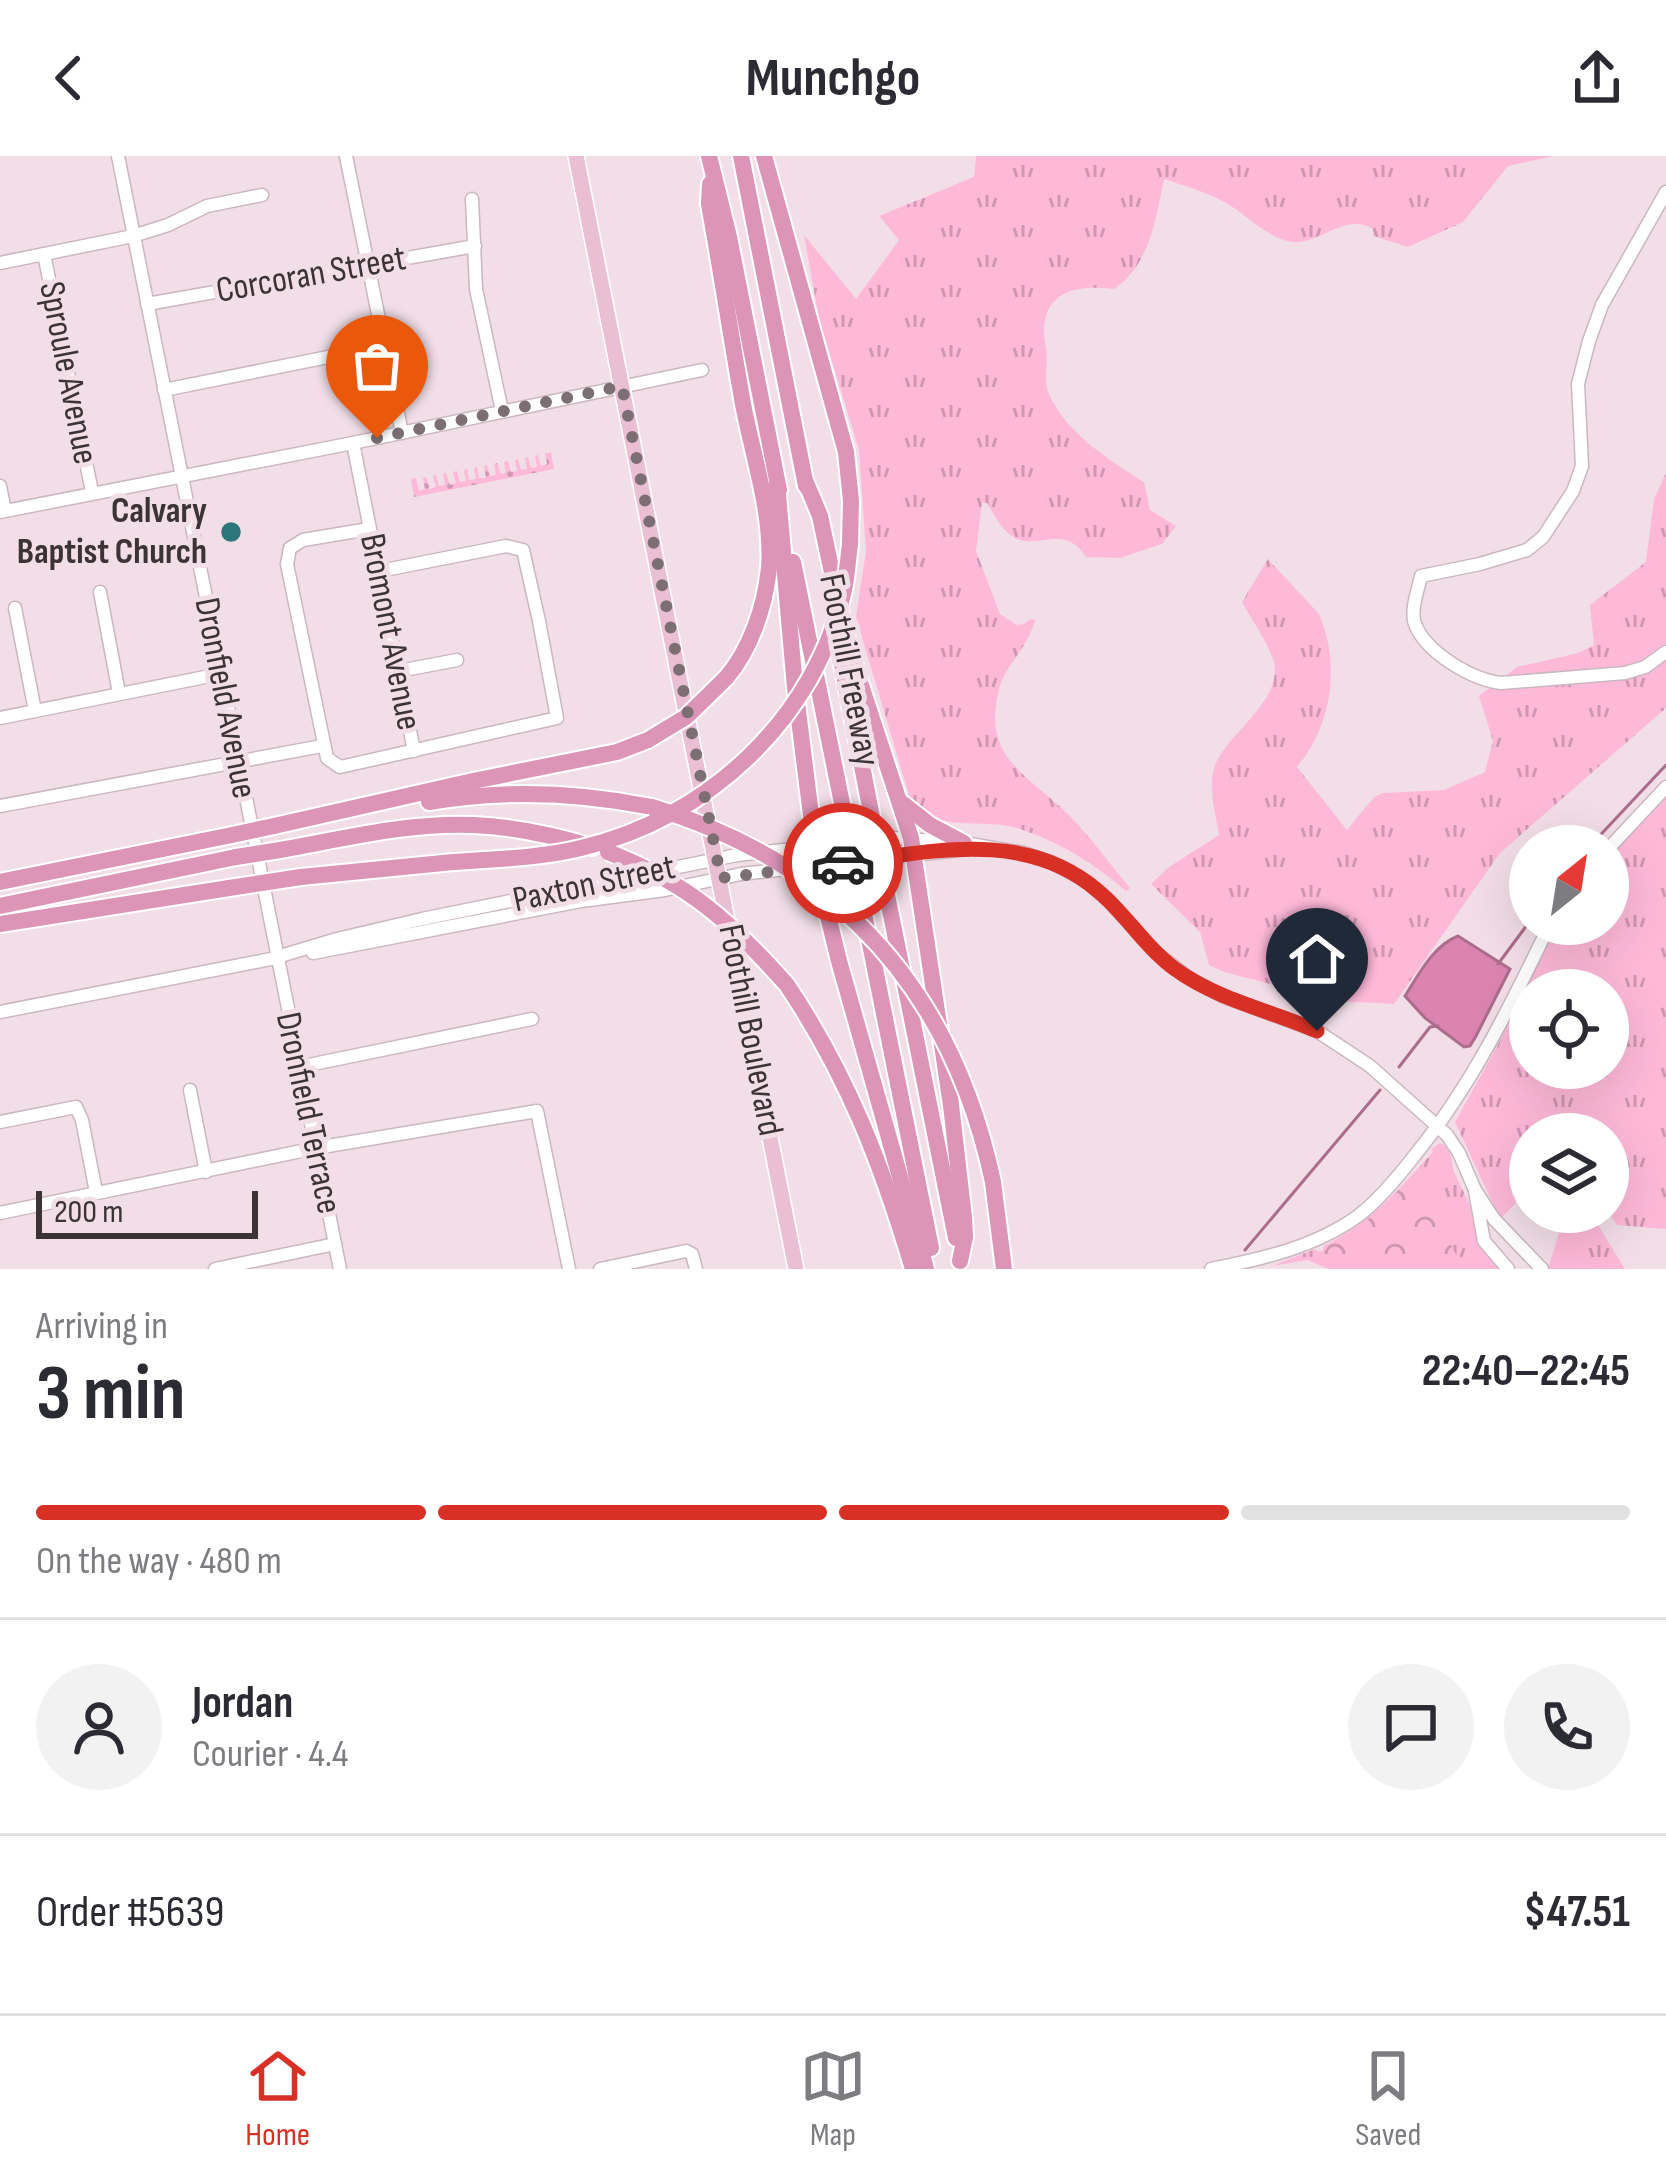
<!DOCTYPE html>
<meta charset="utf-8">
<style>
body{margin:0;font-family:"Sofia Sans Condensed",sans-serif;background:#f2f2f3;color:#2b2b33;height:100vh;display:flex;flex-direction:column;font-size:45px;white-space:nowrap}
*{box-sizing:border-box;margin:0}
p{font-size:39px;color:#7c7c81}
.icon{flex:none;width:66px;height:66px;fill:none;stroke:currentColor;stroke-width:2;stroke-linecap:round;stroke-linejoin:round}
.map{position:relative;height:1113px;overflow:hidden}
.sheet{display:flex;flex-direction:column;background:#fff;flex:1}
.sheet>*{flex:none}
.needle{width:78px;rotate:30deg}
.buttons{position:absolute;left:1509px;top:669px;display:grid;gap:24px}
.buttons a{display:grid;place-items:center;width:120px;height:120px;border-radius:50%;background:#fff;box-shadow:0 12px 48px #0002;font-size:60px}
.scale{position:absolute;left:36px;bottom:30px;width:222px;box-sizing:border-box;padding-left:12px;border:6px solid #3b3336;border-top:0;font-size:33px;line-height:42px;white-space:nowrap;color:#3b3336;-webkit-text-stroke:9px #f2dee7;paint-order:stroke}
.pin{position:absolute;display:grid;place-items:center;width:102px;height:102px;color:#fff;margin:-123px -51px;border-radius:50% 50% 50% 0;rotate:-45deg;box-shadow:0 0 12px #0007}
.pin .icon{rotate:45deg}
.courier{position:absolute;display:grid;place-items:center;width:120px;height:120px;margin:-60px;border:9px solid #d93025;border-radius:50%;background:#fff;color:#222;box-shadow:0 3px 15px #0007}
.headline em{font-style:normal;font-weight:700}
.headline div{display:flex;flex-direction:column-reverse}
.headline{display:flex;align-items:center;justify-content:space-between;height:204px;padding:0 36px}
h1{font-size:78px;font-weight:700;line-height:90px}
.bar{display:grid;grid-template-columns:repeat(4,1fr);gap:18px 12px;align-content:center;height:144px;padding:0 36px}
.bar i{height:15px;border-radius:9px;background:#e1e1e2}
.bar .current{background:#d93025}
.bar p{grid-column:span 4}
.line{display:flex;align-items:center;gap:30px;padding:0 36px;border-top:3px solid #e1e1e2}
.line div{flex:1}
.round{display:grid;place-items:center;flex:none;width:126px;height:126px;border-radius:63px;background:#f2f2f3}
header{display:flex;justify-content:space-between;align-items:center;height:156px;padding:0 36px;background:#fff;font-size:54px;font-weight:700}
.dock{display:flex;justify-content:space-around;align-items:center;height:168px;border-top:3px solid #e1e1e2;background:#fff;font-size:33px;color:#7c7c81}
.dock a{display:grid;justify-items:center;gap:6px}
.dock .current{color:#d93025}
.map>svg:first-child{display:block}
.grass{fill:url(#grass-tufts);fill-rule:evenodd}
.park{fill:url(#park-crowns)}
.garden{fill:url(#garden-dots)}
.water{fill:#dc84b0;stroke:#ac6c8b;stroke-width:3}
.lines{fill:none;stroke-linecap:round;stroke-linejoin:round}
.stream{stroke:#ac6c8b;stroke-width:3}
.minor-casing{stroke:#cab7c0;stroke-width:15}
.major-casing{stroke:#fff;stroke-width:18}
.highway-casing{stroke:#fff;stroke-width:20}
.minor{stroke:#fff;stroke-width:12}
.major{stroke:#eabfd4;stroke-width:15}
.highway{stroke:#dc94b7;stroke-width:16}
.highway-bridge-casing{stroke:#fff;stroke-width:20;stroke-linecap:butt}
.highway-bridge{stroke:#dc94b7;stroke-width:16}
.done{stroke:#7b6f74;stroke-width:12;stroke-dasharray:0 21.6}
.route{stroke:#d93025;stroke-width:15}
.poi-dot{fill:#2c7679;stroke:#f2dee7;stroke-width:4.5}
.labels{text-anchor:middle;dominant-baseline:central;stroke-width:10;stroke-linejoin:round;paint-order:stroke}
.street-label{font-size:36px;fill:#3b3336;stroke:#f2dee7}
.poi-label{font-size:36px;font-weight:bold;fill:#3b3336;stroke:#f2dee7;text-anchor:end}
</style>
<header><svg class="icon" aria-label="back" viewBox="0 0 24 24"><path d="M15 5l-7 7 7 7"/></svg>Munchgo<svg class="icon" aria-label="share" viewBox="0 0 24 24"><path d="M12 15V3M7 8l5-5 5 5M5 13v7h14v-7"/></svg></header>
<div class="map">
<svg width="1666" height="1113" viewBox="0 0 1666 1113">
<defs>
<pattern id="grass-tufts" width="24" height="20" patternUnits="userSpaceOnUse" patternTransform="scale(3)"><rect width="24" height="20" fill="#feb9d9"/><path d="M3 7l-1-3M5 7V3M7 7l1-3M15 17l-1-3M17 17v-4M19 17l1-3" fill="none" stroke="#cf97b1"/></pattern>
<pattern id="park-crowns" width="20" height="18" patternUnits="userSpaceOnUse" patternTransform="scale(3)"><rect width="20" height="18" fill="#feb9d9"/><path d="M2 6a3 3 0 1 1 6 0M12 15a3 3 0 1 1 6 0" fill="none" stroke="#cf97b1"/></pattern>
<pattern id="garden-dots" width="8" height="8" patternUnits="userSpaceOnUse" patternTransform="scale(3)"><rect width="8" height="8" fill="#feb9d9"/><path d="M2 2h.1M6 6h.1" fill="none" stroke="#cf97b1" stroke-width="1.8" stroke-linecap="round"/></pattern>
</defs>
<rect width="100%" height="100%" fill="#f2dee7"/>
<g class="grass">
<path d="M 976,0 L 1554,0 L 1508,10 L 1463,66 L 1408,91 L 1373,80 L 1373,73 C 1346,56 1319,89 1292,86 C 1267,82 1247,59 1226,47 C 1207,36 1185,30 1164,23 C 1156,62 1150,109 1114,133 C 1088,130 1052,130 1045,164 C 1042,176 1046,189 1047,201 C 1047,213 1044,227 1049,238 C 1067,278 1108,303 1144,326 L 1150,354 L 1176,370 L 1162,388 L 1120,402 L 1086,401 C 1063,365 1037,397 1012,380 C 1000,372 994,358 987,347 L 982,347 L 976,395 L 1000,458 L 1017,469 L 1024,468 L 1030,463 L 1035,464 C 1028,492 1007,507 1000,530 C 979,602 1029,619 1070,660 C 1091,682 1110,708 1130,732 L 1126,735 C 1093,707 1062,687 1020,673 C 981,660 932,681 909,639 L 856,461 L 866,395 L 859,294 L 819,163 L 804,79 L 856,143 L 899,84 L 879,60 L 974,21 Z"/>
<path d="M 1666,317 L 1666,552 L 1500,697 L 1394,848 L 1336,845 L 1224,816 L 1209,809 L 1200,776 L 1151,728 L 1169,711 L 1219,679 C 1216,659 1208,633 1214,612 C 1224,579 1283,546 1274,506 C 1269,488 1251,463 1242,446 L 1268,403 L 1319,458 C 1341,509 1332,569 1297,611 L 1347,674 L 1374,641 L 1383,637 L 1444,634 L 1485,616 L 1493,585 L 1479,540 L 1517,511 L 1578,497 L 1594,489 L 1590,449 L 1646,406 L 1654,343 Z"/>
<path d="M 1666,637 L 1666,1073 L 1617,1069 L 1608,1057 L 1609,1026 L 1627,1007 L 1612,990 L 1608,992 L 1608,978 L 1530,978 L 1530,1044 L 1524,1039 L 1500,1063 L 1455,966 L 1500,885 L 1556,768 L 1608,768 L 1608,701 ZM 1530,834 L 1608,834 L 1608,912 L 1530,912 Z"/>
<path d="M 1440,987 C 1451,992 1452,1005 1454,1016 L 1501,1113 L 1329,1113 L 1307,1104 L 1272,1110 L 1315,1093 L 1322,1100 L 1324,1090 C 1370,1067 1400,1032 1433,996 L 1431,993 Z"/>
<path d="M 1545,1056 L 1590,1056 L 1625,1113 L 1548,1113 L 1561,1070 Z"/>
</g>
<path class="park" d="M 1426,1015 L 1436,1062 L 1464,1113 L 1330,1113 L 1311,1105 L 1316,1096 L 1326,1094 L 1328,1090 L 1361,1070 L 1406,1027 Z"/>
<path class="garden" d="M 551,296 L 554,313 L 414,341 L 411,323 L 416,322 L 419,335 L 425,333 L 423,322 L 426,321 L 430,333 L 436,331 L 433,320 L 436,319 L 439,330 L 445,329 L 443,318 L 446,317 L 450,329 L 456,327 L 453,316 L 457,315 L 460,326 L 466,325 L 464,314 L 467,313 L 469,324 L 476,323 L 474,312 L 477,311 L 479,322 L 486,322 L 484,310 L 487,309 L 490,320 L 496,319 L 494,308 L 497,307 L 501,318 L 506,317 L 504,306 L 508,305 L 511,316 L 517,315 L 515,304 L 518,303 L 521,314 L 527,313 L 525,302 L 528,301 L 531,312 L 537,311 L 535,300 L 538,299 L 541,310 L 547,308 L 545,298 Z"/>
<path class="water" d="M 1458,780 L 1510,813 L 1476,880 L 1470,890 L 1464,891 L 1425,862 L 1405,840 C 1419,818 1433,790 1458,780 Z"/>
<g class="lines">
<g class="stream">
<path d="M 1590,690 L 1666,609"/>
<path d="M 1498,808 L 1530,765"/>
<path d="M 1399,911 L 1430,871 L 1438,870"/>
<path d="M 1245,1094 L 1380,934"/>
</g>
<g class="minor-casing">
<g id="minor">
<path d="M 118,0 L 340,1113"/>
<path d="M 346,0 L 402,277"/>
<path d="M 1666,36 L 1602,149 L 1589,185 L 1578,228 L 1582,310 L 1573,335 L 1543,381 L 1527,394 L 1480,408 L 1421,420 C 1418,434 1410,455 1415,468 C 1426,497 1473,524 1501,527 L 1625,517 L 1645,511 L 1666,496"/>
<path d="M 472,43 L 476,133 L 502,255"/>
<path d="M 44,98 L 92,336"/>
<path d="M 0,107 L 133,80 L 168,69 L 207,50 L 262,39"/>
<path d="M 147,148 L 475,90"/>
<path d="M 164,234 L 383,190"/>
<path d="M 353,287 L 414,595"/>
<path d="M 0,330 L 5,355"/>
<path d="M 0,356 L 353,287 L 702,214"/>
<path d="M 369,373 L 303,384 L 290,392 L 287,408 L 327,602 L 340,611 L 557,562 L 539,465 L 523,394 L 506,390 L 380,415"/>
<path d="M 100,436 L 119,537"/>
<path d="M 15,452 L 35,555"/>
<path d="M 399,515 L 457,504"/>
<path d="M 0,562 L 220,518"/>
<path d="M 0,650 L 322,590"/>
<path d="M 1608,693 L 1666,631"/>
<path d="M 313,797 L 581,745 L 665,734 L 741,718 L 968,693"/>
<path d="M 277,801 L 337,783 L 422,763 L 737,699 L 894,682 L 964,687 L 1024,697 L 1051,706 L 1086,725 L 1109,745 L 1155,796 L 1189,822 L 1222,840 L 1317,875 L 1370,910 L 1447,979 L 1459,997 L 1475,1034 L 1494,1063 L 1542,1113"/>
<path d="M 0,856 L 281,801"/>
<path d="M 299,911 L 532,863"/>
<path d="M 190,934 L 206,1016"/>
<path d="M 0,966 L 76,951 L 82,964 L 96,1036"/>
<path d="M 1475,1035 L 1484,1085 L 1508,1113"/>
<path d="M 0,1057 L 316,992 L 537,955 L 569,1113"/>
<path d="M 215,1113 L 335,1088"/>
<path d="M 600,1113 L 686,1095 L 692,1098 L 696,1113"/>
<path d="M 1211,1113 C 1262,1103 1315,1091 1358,1060 C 1380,1043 1398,1021 1415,999 C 1472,929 1511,849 1550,768"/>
</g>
</g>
<g class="major-casing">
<path id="major" d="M 576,0 L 796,1113"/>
</g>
<g class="highway-casing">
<g id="highway">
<path d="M 709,0 L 729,81 L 779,334"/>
<path d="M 741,0 L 806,330"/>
<path d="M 764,0 L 846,296 L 851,345 L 850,388"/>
<path d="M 710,28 L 709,48 C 721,114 731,181 743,248 C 753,301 773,358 769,412 C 765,450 751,493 726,522"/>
<path d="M 805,324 L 820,360 L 843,468 L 858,520 L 911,682 L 951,949 L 964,1062 L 965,1081 L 960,1105"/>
<path d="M 777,328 L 795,531 L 819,723 L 839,805 L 926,1113"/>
<path d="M 793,406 L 846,667"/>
<path d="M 835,473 L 873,666"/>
<path d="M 429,646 C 505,633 577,636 652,651"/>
<path d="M 902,647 L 930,669 L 964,687"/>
<path d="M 274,670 L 473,625 L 617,596 L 648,584"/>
<path d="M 280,694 C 343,683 409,666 474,669 C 515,671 553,679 592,691"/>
<path d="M 301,721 L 443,707"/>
<path d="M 884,724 L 956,1082"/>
<path d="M 0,726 L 232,679"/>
<path d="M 858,728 L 931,1092"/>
<path d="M 0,750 L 236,701"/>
<path d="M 0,768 L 229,732"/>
<path d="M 787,829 C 848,920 882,1009 913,1113"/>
<path d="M 993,1026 L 1004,1113"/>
</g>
</g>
<use href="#minor" class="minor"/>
<use href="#major" class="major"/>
<use href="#highway" class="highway"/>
<g class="highway-bridge-casing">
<g id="highway-bridge">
<path d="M 648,584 L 686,561 L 726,522"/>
<path d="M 652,651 C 840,708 952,834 993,1026"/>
<path d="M 873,666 L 884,724"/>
<path d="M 846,667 L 858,728"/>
<path d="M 232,679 L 274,670"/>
<path d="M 608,696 C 688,727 731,766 787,829"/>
<path d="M 236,701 L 280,694"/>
<path d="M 443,707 C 488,703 536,703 581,692 C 707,663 815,563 844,434 C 847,419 848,403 850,388"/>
<path d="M 229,732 L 301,721"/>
</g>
</g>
<use href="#highway-bridge" class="highway-bridge"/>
</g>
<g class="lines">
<path class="done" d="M 377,282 L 622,230 L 721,722 L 843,707"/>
<path class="route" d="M 843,707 C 930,696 1025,672 1098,735 C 1126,758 1145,791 1175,813 C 1218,844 1269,854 1317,875"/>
</g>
<circle class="poi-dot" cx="231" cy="376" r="12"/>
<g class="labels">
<g class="street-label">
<text transform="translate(311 119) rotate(-10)">Corcoran Street</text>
<text transform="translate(68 217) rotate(79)">Sproule Avenue</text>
<text transform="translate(390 476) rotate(79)">Bromont Avenue</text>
<text transform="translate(849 514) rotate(79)">Foothill Freeway</text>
<text transform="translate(225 542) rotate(79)">Dronfield Avenue</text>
<text transform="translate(594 728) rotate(-12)">Paxton Street</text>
<text transform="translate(750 874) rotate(79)">Foothill Boulevard</text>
<text transform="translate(308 957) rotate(78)">Dronfield Terrace</text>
</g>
<g class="poi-label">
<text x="207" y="355">Calvary<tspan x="207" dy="41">Baptist Church</tspan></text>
</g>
</g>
</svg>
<div class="buttons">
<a><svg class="needle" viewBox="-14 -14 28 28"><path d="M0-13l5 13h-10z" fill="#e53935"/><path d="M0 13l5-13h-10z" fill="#7c7c81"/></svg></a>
<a><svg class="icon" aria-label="locate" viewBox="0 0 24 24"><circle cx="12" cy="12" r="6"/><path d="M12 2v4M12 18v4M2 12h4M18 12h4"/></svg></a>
<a><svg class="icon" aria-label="layers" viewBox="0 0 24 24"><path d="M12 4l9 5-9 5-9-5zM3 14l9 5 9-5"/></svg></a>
</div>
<div class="scale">200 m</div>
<div class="pin" style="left:377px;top:282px;background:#ea580c"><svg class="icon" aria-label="bag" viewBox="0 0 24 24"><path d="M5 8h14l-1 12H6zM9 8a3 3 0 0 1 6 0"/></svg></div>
<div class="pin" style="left:1317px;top:875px;background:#1f2937"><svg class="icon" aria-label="home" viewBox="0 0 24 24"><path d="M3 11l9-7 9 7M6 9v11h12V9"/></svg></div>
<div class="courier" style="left:843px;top:707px"><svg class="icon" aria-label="car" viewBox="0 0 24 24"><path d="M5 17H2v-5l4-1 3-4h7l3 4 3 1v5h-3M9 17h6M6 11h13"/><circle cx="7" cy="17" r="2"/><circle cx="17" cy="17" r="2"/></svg></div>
</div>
<section class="sheet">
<div class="headline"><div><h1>3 min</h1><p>Arriving in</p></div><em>22:40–22:45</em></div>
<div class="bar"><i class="current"></i><i class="current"></i><i class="current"></i><i></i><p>On the way · 480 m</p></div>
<div class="line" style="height:216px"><a class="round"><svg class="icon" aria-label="person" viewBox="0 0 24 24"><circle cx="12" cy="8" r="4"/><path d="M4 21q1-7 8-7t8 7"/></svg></a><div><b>Jordan</b><p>Courier · 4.4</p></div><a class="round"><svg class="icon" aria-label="chat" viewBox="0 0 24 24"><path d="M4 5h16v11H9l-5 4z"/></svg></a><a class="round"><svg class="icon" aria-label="phone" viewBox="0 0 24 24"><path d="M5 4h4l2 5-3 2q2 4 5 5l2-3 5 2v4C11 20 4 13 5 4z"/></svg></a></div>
<div class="line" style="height:156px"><div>Order #5639</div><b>$47.51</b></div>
</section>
<nav class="dock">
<a class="current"><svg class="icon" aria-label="home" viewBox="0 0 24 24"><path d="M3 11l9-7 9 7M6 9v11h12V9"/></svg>Home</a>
<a><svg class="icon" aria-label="map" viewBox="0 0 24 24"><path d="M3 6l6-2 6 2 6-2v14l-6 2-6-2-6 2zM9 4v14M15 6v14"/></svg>Map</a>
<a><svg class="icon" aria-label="saved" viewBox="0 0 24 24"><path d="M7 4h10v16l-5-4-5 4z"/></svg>Saved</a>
</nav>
